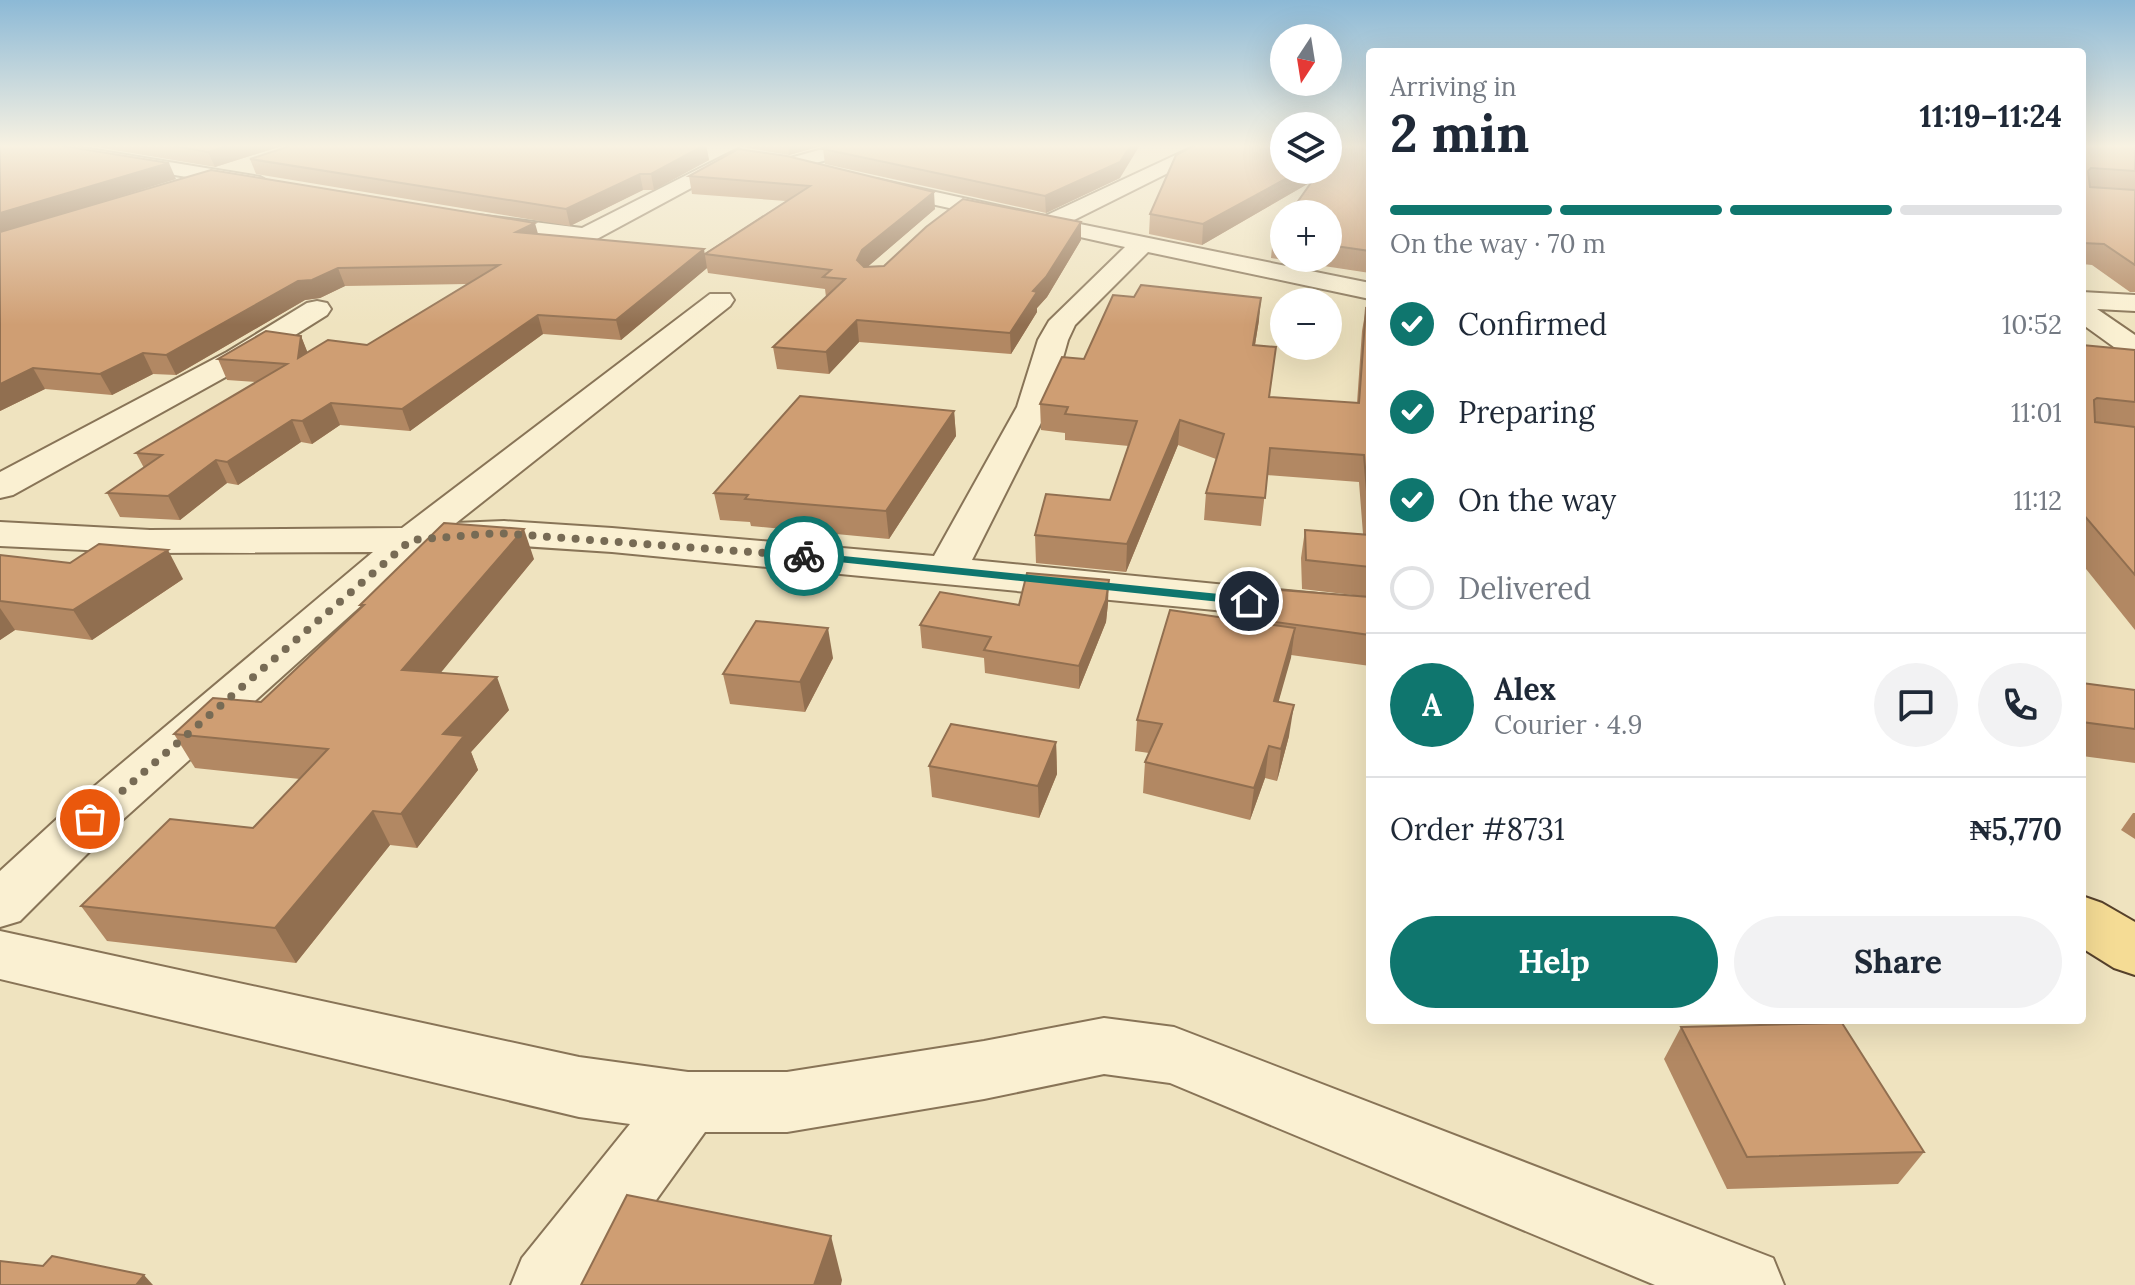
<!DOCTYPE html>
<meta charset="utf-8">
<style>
body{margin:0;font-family:Lora,serif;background:#f2f2f3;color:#1f2937;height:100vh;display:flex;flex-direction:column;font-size:30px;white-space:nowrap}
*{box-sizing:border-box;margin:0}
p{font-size:26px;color:#747a83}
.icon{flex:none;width:44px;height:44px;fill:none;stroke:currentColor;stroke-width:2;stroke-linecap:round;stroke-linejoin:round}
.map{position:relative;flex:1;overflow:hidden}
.drawer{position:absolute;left:1366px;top:48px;width:720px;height:976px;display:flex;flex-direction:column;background:#fff;border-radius:8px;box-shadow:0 8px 32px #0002}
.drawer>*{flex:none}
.needle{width:52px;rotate:192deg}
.controls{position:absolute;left:1270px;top:24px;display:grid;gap:16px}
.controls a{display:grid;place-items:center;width:72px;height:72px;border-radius:50%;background:#fff;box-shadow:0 8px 32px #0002;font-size:40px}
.pin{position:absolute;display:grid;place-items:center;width:68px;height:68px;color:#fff;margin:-34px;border:4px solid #fff;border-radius:50%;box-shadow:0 2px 8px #0007}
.courier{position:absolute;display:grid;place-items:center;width:80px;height:80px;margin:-40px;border:6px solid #0f766e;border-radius:50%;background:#fff;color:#222;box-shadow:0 2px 10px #0007}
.headline em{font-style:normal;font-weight:700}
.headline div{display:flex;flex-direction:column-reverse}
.headline{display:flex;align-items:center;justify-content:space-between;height:136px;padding:0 24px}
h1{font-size:52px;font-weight:700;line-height:60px}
.bar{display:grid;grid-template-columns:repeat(4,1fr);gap:12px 8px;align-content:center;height:96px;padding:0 24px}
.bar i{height:10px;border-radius:6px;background:#e0e1e3}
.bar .active{background:#0f766e}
.bar p{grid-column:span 4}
.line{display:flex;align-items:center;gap:20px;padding:0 24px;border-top:2px solid #e0e1e3}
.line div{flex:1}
.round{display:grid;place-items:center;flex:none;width:84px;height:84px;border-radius:42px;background:#f2f2f3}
ol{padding:0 24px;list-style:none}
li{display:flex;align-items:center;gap:24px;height:88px}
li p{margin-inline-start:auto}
li .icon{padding:8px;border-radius:50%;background:#0f766e;color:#fff;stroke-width:4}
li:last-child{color:#747a83}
li i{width:44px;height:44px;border:4px solid #e0e1e3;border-radius:50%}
.action{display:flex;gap:16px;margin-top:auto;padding:16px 24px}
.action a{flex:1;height:92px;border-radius:48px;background:#0f766e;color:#fff;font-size:32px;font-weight:700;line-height:92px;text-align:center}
.action a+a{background:#f2f2f3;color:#1f2937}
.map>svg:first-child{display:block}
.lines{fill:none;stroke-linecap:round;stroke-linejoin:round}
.minor-casing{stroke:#887457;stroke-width:4}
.major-casing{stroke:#56412b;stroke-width:4}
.minor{fill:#faf0d2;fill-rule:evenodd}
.major{fill:#f5dc95;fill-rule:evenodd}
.wall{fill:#b28863}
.shaded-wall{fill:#916f50}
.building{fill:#cf9e73;stroke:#916f50;stroke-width:2}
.route{fill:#0f766e}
.done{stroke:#776b55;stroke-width:8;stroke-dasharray:0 14.4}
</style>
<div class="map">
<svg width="2135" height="1285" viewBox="0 0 2135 1285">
<rect width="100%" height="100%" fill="#efe3bf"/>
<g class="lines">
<g class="minor-casing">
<g id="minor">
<path d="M 17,145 L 65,145 L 260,177 L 271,183 L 260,189 L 27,151 Z"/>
<path d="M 837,145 L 870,145 L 867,149 L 790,170 L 780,164 L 783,160 Z"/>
<path d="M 1197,145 L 1224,145 L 1070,222 L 1370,283 L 1370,299 L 1148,252 L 1075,325 L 1068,340 L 1049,407 L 972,560 L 1370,599 L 1370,625 L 612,552 L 491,544 L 423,550 L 109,832 L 20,921 L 0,927 L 0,871 L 71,806 L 373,552 L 150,553 L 0,546 L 0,522 L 150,530 L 402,528 L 710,294 L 730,294 L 734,300 L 730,306 L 456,523 L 504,521 L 612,528 L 934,556 L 1017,407 L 1038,340 L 1049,321 L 1125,247 L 868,190 L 865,185 L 876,179 L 1045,216 Z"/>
<path d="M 738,149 L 748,155 L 745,159 L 595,240 L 571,243 L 477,229 L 469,227 L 465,222 L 469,217 L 477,215 L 582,228 Z"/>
<path d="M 2082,292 L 2135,295 L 2135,311 L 2097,309 L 2135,335 L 2135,358 L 2125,355 L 2082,324 Z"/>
<path d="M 317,301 L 327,303 L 331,309 L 327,315 L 249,364 L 13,495 L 0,498 L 0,472 L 227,352 L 307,303 Z"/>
<path d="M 0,931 L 579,1057 L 688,1072 L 787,1072 L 984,1041 L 1104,1018 L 1174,1027 L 1773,1258 L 1784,1285 L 1655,1285 L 1170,1083 L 1104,1074 L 984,1099 L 787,1132 L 705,1132 L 595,1285 L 511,1285 L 522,1258 L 630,1124 L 579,1117 L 0,979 Z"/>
</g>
</g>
<g class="major-casing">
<path id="major" d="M 2082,896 L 2102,903 L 2135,922 L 2135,975 L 2114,968 L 2082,948 Z"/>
</g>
<use href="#minor" class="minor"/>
<use href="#major" class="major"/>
</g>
<g class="wall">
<path d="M 0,145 L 176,179 L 49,218 L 538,234 L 705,253 L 786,201 L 692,194 L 689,176 L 738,149 L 935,209 L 867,267 L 884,266 L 1081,240 L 1047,297 L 1037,308 L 1037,312 L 1011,354 L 859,342 L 829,374 L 777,369 L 773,347 L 826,297 L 825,289 L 708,273 L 707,268 L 621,340 L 543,334 L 410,431 L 340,425 L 312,444 L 301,442 L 238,485 L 227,483 L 180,520 L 120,517 L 107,493 L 144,468 L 136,453 L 257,382 L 227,380 L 218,359 L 301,336 L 307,352 L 367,345 L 467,284 L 345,286 L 320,298 L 305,300 L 176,375 L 153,374 L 112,395 L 45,389 L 0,411 Z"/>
<path d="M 84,145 L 285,145 L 215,167 Z"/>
<path d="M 293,145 L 706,145 L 709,160 L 654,190 L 643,190 L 570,226 L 256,174 L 250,159 Z"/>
<path d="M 730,145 L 825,145 L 789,155 Z"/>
<path d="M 1370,145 L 1370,273 L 1271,258 L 1273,237 L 1284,221 L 1284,258 L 1328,258 L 1328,214 L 1311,182 L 1202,245 L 1149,234 L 1150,214 Z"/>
<path d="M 2082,145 L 2135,145 L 2135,292 L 2130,292 L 2092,265 L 2082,264 Z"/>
<path d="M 823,149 L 1120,178 L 1046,213 L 825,164 Z"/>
<path d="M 1370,300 L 1370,597 L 1302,589 L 1301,558 L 1305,530 L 1363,534 L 1359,482 L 1267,475 L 1261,526 L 1204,520 L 1206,493 L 1216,459 L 1178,445 L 1126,572 L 1036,563 L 1035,535 L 1110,500 L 1129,446 L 1065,440 L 1065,433 L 1041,430 L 1040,404 L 1084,359 L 1259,320 L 1255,345 L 1270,397 L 1357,403 L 1362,331 L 1366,308 L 1369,309 Z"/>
<path d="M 2082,345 L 2135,350 L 2135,630 L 2082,564 Z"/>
<path d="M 954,411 L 956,436 L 889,539 L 751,526 L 750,522 L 720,520 L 714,493 Z"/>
<path d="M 0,555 L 183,579 L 92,640 L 15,630 L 0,640 Z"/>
<path d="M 534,559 L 440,673 L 509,710 L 471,752 L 478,770 L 417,848 L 390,845 L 296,963 L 107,941 L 81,906 L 253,828 L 300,779 L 195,768 L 174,734 L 261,702 L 361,608 L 360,605 Z"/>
<path d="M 1280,590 L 1370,597 L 1370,666 L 1291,655 L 1278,702 L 1289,736 L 1277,781 L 1265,778 L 1250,820 L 1143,793 L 1145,762 L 1149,753 L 1135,751 L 1137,720 L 1274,625 Z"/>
<path d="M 1108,603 L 1106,622 L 1079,689 L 985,673 L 984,658 L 922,648 L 920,625 L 1019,605 Z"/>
<path d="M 833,658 L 805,712 L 730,704 L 723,674 Z"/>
<path d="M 2082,683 L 2135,690 L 2135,763 L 2082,756 Z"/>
<path d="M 1056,742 L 1057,774 L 1039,818 L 932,797 L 929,766 Z"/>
<path d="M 2133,813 L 2135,813 L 2135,839 L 2121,830 Z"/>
<path d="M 1681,1027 L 1924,1152 L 1898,1184 L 1727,1189 L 1664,1059 Z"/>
</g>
<g class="shaded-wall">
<path d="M 230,145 L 285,145 L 215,167 L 208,152 Z"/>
<path d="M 705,145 L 706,145 L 709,160 L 654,190 L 651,174 Z"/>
<path d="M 788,145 L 825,145 L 789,155 Z"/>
<path d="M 1131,145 L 1140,145 L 1120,178 L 1046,213 L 1045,196 Z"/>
<path d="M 1331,154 L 1328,172 L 1202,245 L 1203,224 L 1302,170 L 1328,170 L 1328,155 Z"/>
<path d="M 169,163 L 176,179 L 0,233 L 0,213 Z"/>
<path d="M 640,174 L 643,190 L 570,226 L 566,209 Z"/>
<path d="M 934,192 L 935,209 L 864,270 L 857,260 L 862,250 Z"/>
<path d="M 1081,222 L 1081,240 L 1047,297 L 1037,308 L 1037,312 L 1011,354 L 1010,333 L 1033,291 Z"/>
<path d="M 535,223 L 540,241 L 516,232 Z"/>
<path d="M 704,249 L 707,268 L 621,340 L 616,320 Z"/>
<path d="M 338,268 L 345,286 L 320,298 L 305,300 L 176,375 L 166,355 L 298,281 Z"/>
<path d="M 1261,298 L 1259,320 L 1251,369 L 1253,345 Z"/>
<path d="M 538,315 L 543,334 L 410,431 L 402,409 Z"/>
<path d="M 857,320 L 859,342 L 829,374 L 826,352 Z"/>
<path d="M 301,336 L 309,356 L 298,358 Z"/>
<path d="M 143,353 L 153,374 L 112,395 L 100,374 Z"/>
<path d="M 33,368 L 45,389 L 0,411 L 0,384 Z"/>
<path d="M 331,403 L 340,425 L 312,444 L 302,421 Z"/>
<path d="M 954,411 L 956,436 L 889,539 L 886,511 Z"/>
<path d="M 292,420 L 301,442 L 238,485 L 227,462 Z"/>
<path d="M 1180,420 L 1178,445 L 1126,572 L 1127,544 Z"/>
<path d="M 216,460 L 227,483 L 180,520 L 168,496 Z"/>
<path d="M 524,529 L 534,559 L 416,703 L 402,670 Z"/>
<path d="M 168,550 L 183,579 L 92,640 L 73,610 Z"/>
<path d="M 1109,580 L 1108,603 L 1106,622 L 1079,689 L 1079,666 Z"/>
<path d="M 0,608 L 15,630 L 0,640 Z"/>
<path d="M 828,628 L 833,658 L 805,712 L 800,682 Z"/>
<path d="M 1295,628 L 1291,658 L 1270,732 L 1274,701 Z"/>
<path d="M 497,677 L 509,710 L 471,752 L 478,770 L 417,848 L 401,814 L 443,734 Z"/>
<path d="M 1294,705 L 1289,736 L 1277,781 L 1281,749 Z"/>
<path d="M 1056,742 L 1057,774 L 1039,818 L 1038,786 Z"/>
<path d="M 1269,746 L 1265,778 L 1250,820 L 1254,788 Z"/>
<path d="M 373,811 L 390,845 L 296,963 L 275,928 Z"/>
<path d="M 831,1236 L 842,1280 L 841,1285 L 814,1285 Z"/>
<path d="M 144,1275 L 153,1285 L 136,1285 Z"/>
</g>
<g class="building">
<path d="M 0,145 L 57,145 L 169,163 L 0,213 Z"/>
<path d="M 168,145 L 230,145 L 208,152 Z"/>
<path d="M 293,145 L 705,145 L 651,174 L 640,174 L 566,209 L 250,159 Z"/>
<path d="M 836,145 L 1131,145 L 1120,162 L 1045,196 L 823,149 Z"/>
<path d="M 1195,145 L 1284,145 L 1284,170 L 1302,170 L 1203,224 L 1150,214 L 1176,155 Z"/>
<path d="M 1328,145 L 1370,145 L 1370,251 L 1328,245 L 1328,214 L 1289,214 L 1320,170 L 1328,170 L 1328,158 L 1331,154 L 1328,155 Z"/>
<path d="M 2082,145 L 2135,145 L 2135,171 L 2091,168 L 2088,171 L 2090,187 L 2135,190 L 2135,265 L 2104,244 L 2082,243 Z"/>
<path d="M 738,149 L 787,156 L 934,192 L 862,250 L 857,260 L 864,267 L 884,266 L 926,227 L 963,199 L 1081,222 L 1046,277 L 1033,291 L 1037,292 L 1010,333 L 857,320 L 826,352 L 773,347 L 845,279 L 823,277 L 831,270 L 705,254 L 810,186 L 689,176 Z"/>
<path d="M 211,170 L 535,223 L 516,232 L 704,249 L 616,320 L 538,315 L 402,409 L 331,403 L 302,421 L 292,420 L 227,462 L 216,460 L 168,496 L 107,493 L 162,455 L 136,453 L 287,364 L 218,359 L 266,331 L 301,336 L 298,358 L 328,340 L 367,345 L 499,265 L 338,268 L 312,280 L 298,281 L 166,355 L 143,353 L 100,374 L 33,368 L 0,384 L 0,232 Z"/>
<path d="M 1284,221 L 1284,238 L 1273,237 Z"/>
<path d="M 1141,285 L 1261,298 L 1253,345 L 1276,347 L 1269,397 L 1359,403 L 1366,308 L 1369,309 L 1370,305 L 1370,528 L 1364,455 L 1270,448 L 1265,498 L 1206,493 L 1224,434 L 1180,420 L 1127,544 L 1035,535 L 1046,494 L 1110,500 L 1137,421 L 1065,414 L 1068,407 L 1040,404 L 1062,357 L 1084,359 L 1113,295 L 1134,297 Z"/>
<path d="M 2082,345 L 2135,350 L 2135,402 L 2097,398 L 2094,400 L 2095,422 L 2135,427 L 2135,575 L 2082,513 Z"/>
<path d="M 800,396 L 954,411 L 886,511 L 745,499 L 748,495 L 714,493 Z"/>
<path d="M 444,523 L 524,529 L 402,670 L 497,677 L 443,734 L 464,736 L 401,814 L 373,811 L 275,928 L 81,906 L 170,819 L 253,828 L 328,749 L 174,734 L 213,698 L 261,702 L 364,605 L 360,605 Z"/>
<path d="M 1305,530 L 1370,535 L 1370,567 L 1306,560 Z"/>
<path d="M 99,544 L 168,550 L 73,610 L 0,601 L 0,555 L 70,563 Z"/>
<path d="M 1027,573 L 1109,580 L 1106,600 L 1079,666 L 984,650 L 991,637 L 920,625 L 940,592 L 1019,605 Z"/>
<path d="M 1280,590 L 1370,597 L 1370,635 L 1275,622 Z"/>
<path d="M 1170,610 L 1295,628 L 1274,701 L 1294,705 L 1281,749 L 1269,746 L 1254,788 L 1145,762 L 1162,724 L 1137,720 Z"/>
<path d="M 756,621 L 828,628 L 800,682 L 723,674 Z"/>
<path d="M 2082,683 L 2135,690 L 2135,729 L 2082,722 Z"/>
<path d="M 951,724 L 1056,742 L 1038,786 L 929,766 Z"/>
<path d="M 1842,1023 L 1924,1152 L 1747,1157 L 1681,1027 Z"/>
<path d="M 627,1195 L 831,1236 L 814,1285 L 581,1285 Z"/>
<path d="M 52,1256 L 144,1275 L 136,1285 L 0,1285 L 0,1261 L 43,1266 Z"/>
</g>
<linearGradient id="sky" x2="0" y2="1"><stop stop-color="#8cb9d6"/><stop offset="0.45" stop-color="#f8f2e2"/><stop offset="1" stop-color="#f8f2e2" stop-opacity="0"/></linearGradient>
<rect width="2135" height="325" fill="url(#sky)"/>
<path class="route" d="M 804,552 L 1249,597 L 1255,601 L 1249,605 L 800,558 L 798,556 Z"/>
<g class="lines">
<path class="done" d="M 90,819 L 411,540 L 498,533 L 804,556"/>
</g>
</svg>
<div class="controls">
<a><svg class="needle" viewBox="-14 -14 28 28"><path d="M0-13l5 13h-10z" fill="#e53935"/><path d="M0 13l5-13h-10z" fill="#747a83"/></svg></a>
<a><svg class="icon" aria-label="layers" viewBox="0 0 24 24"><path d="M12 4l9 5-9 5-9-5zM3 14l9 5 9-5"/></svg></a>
<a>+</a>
<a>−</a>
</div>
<div class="pin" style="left:90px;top:819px;background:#ea580c"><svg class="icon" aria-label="bag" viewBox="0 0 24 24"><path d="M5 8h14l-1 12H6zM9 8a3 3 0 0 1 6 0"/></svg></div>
<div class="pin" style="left:1249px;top:601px;background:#1f2937"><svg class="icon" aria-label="home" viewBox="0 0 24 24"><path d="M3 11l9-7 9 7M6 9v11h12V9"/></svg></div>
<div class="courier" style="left:804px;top:556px"><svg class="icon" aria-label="bike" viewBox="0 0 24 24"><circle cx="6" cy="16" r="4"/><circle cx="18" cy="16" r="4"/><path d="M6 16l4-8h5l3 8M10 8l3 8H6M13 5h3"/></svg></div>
<section class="drawer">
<div class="headline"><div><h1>2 min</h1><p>Arriving in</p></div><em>11:19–11:24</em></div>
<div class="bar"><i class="active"></i><i class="active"></i><i class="active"></i><i></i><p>On the way · 70 m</p></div>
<ol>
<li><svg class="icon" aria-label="check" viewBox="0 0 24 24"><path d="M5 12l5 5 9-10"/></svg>Confirmed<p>10:52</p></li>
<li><svg class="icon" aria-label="check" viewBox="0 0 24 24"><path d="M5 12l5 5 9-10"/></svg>Preparing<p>11:01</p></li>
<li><svg class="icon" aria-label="check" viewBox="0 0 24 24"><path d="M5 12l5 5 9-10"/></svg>On the way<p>11:12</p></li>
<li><i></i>Delivered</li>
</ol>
<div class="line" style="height:144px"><b class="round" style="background:#0f766e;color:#fff">A</b><div><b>Alex</b><p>Courier · 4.9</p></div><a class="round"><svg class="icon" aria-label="chat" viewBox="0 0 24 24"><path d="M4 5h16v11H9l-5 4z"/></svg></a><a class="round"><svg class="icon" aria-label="phone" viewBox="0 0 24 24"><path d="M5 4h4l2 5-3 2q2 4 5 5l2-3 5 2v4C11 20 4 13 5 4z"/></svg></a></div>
<div class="line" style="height:104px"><div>Order #8731</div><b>₦5,770</b></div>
<div class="action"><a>Help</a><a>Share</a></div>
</section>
</div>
